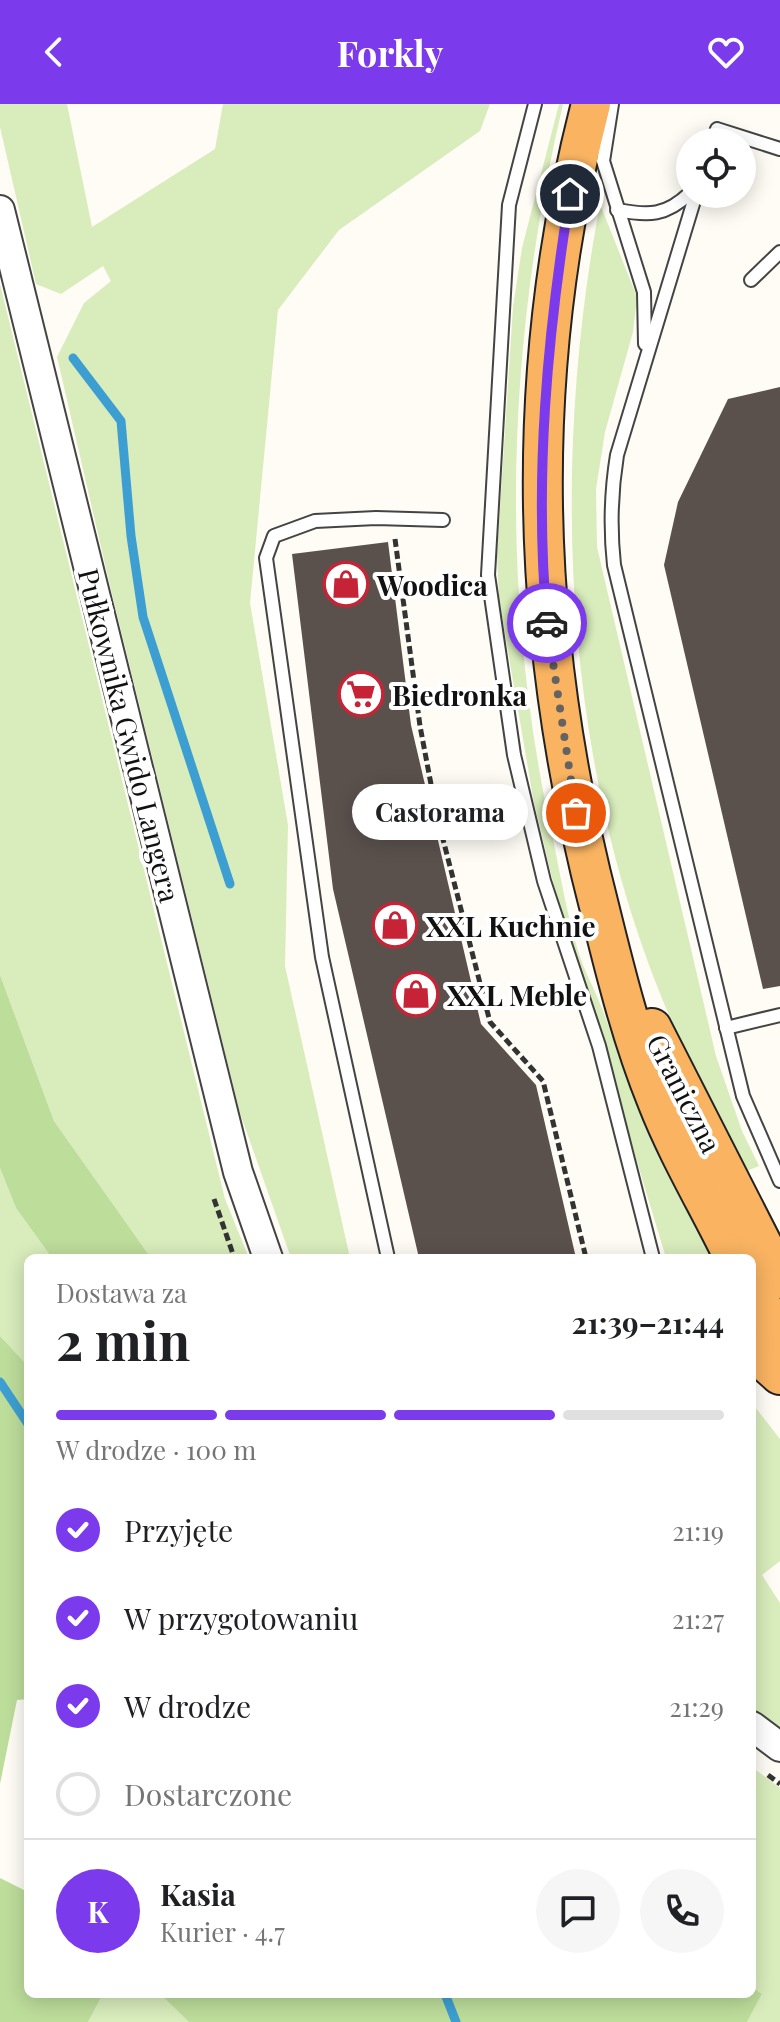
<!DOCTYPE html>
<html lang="pl">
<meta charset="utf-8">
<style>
body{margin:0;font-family:"Playfair Display",serif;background:#f6f6f6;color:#202124;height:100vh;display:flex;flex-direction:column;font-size:30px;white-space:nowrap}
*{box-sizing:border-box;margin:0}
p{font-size:26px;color:#757577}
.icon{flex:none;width:44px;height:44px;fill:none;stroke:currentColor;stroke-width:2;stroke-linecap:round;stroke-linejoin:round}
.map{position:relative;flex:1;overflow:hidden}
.details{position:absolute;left:24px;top:1150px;width:732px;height:744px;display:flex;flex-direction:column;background:#fff;border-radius:12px;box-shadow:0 4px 20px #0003}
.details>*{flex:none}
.tools{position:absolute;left:676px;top:24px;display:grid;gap:16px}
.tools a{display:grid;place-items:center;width:80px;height:80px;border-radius:50%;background:#fff;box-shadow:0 4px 20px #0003;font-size:40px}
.pin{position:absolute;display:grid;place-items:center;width:68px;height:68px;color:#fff;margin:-34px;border:4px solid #fff;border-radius:50%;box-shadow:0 2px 8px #0007}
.courier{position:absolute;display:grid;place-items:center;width:80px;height:80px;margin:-40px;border:6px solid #7c3aed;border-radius:50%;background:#fff;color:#222;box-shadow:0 2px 10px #0007}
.bubble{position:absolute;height:56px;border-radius:28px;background:#fff;box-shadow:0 4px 20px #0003;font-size:26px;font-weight:700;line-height:56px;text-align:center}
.head em{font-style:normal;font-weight:700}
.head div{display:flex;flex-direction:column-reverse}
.head{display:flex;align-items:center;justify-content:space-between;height:136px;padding:0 32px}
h1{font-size:52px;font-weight:700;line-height:60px}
.bar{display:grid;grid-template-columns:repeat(4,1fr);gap:12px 8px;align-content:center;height:96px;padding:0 32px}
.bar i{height:10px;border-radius:6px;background:#e0e0e0}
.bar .on{background:#7c3aed}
.bar p{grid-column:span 4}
.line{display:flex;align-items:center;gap:20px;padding:0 32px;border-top:2px solid #e0e0e0}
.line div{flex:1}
.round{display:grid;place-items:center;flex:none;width:84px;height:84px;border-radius:42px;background:#f6f6f6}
ol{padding:0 32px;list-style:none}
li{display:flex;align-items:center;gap:24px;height:88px}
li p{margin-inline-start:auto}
li .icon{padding:8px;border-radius:50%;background:#7c3aed;color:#fff;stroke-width:4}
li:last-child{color:#757577}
li i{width:44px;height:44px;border:4px solid #e0e0e0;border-radius:50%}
header{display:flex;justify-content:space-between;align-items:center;height:104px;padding:0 32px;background:#7c3aed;color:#fff;font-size:36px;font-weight:700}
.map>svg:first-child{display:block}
.green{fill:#d8ecbc}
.forest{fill:#bddd9b}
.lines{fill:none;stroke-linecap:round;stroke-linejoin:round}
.stream{stroke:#3d9fd1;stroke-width:9}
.building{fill:#5a514d}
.service-casing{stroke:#444;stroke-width:16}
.tertiary-casing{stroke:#444;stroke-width:32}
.trunk-casing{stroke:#222;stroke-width:42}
.path{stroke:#333;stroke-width:5;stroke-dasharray:8 4;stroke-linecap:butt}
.service{stroke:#fff;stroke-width:12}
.tertiary{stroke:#fff;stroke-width:28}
.trunk{stroke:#f9b361;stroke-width:38}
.done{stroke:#646361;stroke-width:8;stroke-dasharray:0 14.4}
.route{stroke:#7c3aed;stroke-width:10}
.labels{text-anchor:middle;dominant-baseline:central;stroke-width:8;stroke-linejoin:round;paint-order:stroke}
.poi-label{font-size:28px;font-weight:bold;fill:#111;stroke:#fff;text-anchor:start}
.street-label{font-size:28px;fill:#111;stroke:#fff}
</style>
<header><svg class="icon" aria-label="back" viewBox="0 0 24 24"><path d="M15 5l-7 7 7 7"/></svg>Forkly<svg class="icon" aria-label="heart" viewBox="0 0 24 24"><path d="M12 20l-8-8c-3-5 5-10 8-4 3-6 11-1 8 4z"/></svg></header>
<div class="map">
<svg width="780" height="1918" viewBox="0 0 780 1918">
<rect width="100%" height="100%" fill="#fffcf5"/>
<g class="green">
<path d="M 0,0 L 67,0 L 92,123 L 215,45 L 223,0 L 490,0 L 480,27 L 339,126 L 278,206 L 250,499 L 288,721 L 285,862 L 350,1154 L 291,1154 L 240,1009 L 111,486 L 57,253 L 84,199 L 111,177 L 103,162 L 61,190 L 36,180 L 0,23 Z"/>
<path d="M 559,0 L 563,0 C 506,242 499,488 552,731 C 562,776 570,836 590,877 C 609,917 621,961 638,1001 C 659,1054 685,1104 711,1154 L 666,1154 L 553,778 L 534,699 L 499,495 L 497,451 L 513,203 L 522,144 Z"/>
<path d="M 600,100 L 637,193 L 633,228 L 605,328 L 596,385 L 597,443 L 716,952 L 742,1027 L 759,1062 L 744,1068 C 708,996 671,924 644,847 C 561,613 554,342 600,100 Z"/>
<path d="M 0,180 L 225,1095 L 249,1154 L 151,1154 L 54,1017 L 0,871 Z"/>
<path d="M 0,1064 L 16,1104 L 52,1154 L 28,1154 L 28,1262 L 0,1232 Z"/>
<path d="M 752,1299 L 780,1335 L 780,1457 L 762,1471 L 780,1499 L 780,1627 L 752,1607 Z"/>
<path d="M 752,1663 L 780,1684 L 780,1918 L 747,1918 L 762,1890 L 752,1883 Z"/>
<path d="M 103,1890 L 160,1890 L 189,1918 L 88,1918 Z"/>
</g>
<g class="forest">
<path d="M 0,871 L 54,1017 L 151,1154 L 52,1154 L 16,1104 L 0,1064 Z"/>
<path d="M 0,1232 L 28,1262 L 28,1595 L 17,1596 L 0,1680 Z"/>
<path d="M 0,1774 L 28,1788 L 28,1890 L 103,1890 L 88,1918 L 0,1918 Z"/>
<path d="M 752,1883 L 762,1890 L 747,1918 L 189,1918 L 160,1890 L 752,1890 Z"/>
</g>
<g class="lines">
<g class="stream">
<path d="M 73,254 L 121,317 L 131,432 L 143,513 L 230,780"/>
<path d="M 0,1278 L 28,1320"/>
<path d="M 445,1890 L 456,1918"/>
</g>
</g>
<g class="building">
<path d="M 780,283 L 780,882 L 763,885 L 664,461 L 678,398 L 728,295 Z"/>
<path d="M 388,438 L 411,621 L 481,920 L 536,981 L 576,1154 L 419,1154 L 333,785 L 292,450 Z"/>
</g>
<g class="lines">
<g class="service-casing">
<g id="service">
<path d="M 535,0 L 509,101 L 488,471 L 514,651 L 544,777 L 599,942 L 653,1154"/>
<path d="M 612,0 L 603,57 L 644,188 L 645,240"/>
<path d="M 713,38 L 717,25 L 780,45"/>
<path d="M 696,90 L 617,351 C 611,388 610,424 614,461 L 743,992 L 780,1077"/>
<path d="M 617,106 C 649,112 666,112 690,89"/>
<path d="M 751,176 L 780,148"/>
<path d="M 726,924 L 780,911"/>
<path d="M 388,1154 L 322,853 L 266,454 L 274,432 L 315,417 L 376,414 L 443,416"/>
</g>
</g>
<g class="tertiary-casing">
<g id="tertiary">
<path d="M 0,106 L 238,1068 L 268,1154"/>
<path d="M 752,1622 L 780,1643"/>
</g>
</g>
<g class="trunk-casing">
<g id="trunk">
<path d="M 591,0 C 521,271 530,536 600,806 C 616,871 632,935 657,997 C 678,1051 709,1102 734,1154"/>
<path d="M 652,924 L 780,1175"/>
<path d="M 752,1185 L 780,1233"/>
<path d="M 752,1246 L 780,1271"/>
</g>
</g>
<g class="path">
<path d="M 395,435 L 420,622 L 437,712 L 490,918 L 543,977 L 586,1154"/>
<path d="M 214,1095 L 234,1153"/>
<path d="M 768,1671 L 780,1680"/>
</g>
<use href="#service" class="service"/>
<use href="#tertiary" class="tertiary"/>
<use href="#trunk" class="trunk"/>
</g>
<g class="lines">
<path class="done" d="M 547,519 L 576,709"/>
<path class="route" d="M 547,519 C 534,375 547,232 570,90"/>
</g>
<defs>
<g id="shop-ring" transform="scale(2.3)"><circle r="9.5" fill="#fff" stroke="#c62436" stroke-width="1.5"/><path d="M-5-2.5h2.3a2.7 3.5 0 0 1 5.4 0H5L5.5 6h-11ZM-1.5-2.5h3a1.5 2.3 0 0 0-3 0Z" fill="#c62436"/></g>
<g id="supermarket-ring" transform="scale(2.3)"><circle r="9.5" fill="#fff" stroke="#c62436" stroke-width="1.5"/><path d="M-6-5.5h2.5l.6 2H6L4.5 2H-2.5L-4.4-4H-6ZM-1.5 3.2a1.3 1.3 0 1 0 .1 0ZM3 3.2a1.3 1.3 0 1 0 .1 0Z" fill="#c62436"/></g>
</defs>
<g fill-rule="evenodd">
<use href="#shop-ring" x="346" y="480"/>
<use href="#supermarket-ring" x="361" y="590"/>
<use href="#shop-ring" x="395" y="821"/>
<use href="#shop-ring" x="416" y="890"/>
</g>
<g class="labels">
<g class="poi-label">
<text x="377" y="480">Woodica</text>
<text x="392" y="590">Biedronka</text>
<text x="426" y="821">XXL Kuchnie</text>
<text x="447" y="890">XXL Meble</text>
</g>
<g class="street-label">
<text transform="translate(130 631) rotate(76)">Pułkownika Gwido Langera</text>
<text transform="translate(685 989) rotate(63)">Graniczna</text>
</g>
</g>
</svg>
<div class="tools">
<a><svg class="icon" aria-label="locate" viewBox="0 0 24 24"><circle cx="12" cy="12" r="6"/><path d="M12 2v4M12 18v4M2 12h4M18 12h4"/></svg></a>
</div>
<div class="pin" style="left:576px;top:709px;background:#ea580c"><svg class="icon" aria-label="bag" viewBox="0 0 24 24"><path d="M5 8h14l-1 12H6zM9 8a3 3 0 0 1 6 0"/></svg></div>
<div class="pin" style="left:570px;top:90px;background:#1f2937"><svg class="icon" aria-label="home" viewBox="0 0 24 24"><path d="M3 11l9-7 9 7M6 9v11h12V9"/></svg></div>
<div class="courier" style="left:547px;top:519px"><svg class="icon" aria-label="car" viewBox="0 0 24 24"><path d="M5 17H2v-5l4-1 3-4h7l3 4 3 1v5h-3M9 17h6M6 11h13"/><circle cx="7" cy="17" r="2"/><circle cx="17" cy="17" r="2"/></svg></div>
<div class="bubble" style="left:352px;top:680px;width:176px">Castorama</div>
<section class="details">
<div class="head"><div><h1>2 min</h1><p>Dostawa za</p></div><em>21:39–21:44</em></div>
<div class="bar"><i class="on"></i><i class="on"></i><i class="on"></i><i></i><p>W drodze · 100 m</p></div>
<ol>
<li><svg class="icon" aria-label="check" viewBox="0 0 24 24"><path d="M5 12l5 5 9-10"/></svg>Przyjęte<p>21:19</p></li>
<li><svg class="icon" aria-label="check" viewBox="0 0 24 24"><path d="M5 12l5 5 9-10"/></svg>W przygotowaniu<p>21:27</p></li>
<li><svg class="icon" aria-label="check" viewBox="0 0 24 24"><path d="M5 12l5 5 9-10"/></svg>W drodze<p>21:29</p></li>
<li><i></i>Dostarczone</li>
</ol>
<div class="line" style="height:144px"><b class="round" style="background:#7c3aed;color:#fff">K</b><div><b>Kasia</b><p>Kurier · 4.7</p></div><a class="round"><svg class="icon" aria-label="chat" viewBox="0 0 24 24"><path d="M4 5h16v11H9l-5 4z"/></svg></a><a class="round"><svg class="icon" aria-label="phone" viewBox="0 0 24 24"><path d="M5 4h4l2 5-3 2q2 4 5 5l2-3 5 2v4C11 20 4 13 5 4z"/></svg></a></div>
</section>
</div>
